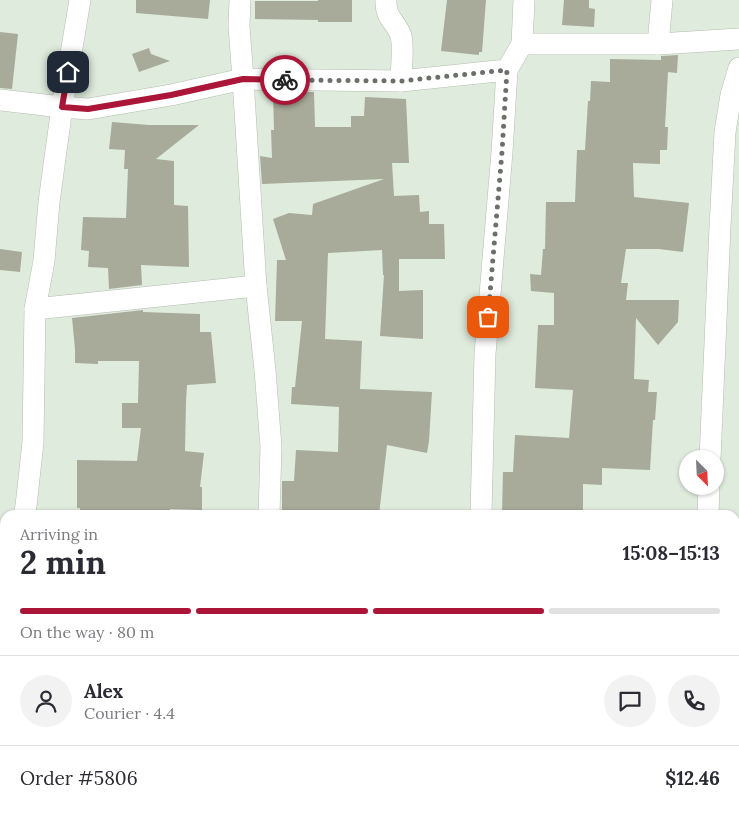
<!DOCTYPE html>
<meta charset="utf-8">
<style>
body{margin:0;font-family:Lora,serif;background:#f2f2f3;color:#2b2b33;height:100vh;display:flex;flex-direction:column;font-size:19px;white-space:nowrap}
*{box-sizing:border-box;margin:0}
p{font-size:16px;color:#7c7c81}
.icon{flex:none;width:28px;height:28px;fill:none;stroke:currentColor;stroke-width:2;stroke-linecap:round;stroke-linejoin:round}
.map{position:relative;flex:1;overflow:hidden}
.panel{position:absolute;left:0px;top:510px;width:740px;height:310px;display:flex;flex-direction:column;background:#fff;border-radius:15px 15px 0 0;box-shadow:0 1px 4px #0004}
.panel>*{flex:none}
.needle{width:32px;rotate:156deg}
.tools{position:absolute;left:679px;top:450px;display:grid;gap:10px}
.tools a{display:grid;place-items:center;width:45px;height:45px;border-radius:50%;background:#fff;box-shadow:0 1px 4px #0004;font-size:25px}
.pin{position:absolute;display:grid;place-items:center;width:42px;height:42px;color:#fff;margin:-21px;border-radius:10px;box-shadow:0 2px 8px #0006}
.courier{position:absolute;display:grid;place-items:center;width:50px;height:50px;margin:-25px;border:4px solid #ab1538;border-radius:50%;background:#fff;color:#222;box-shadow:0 1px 6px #0007}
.summary em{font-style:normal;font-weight:700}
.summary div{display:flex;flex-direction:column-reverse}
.summary{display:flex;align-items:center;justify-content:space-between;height:85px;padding:0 20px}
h1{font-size:32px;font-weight:700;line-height:38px}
.bar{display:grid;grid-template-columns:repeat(4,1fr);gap:8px 5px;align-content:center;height:60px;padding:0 20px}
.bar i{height:6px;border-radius:4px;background:#e1e1e2}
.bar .selected{background:#ab1538}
.bar p{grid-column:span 4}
.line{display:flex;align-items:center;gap:12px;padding:0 20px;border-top:1px solid #e1e1e2}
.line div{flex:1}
.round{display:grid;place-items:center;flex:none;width:52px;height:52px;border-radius:26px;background:#f2f2f3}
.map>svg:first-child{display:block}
.building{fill:#a8ab9a}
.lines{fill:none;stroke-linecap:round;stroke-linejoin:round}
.minor-casing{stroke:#b3beb0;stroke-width:22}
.minor{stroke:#fff;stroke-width:21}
.done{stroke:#6b7169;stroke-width:5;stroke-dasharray:0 9}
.route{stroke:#ab1538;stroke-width:6}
</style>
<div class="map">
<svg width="739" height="820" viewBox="0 0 739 820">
<rect width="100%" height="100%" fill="#dfebdd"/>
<g class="building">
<path d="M 136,0 L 210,0 L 208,19 L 136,13 Z"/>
<path d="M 318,0 L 352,0 L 352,22 L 318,22 L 318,20 L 255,19 L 255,1 L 318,1 Z"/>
<path d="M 447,0 L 486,0 L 482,52 L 479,52 L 479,55 L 441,51 Z"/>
<path d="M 564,0 L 589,0 L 589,8 L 595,9 L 594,27 L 562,25 Z"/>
<path d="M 0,32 L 18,34 L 12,89 L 0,88 Z"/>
<path d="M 149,48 L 151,54 L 170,61 L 139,72 L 132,54 Z"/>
<path d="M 678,55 L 677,73 L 668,72 L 665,127 L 668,127 L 667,150 L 660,150 L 660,164 L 633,163 L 634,197 L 689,203 L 683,252 L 659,249 L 626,249 L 621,283 L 628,283 L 626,300 L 679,300 L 678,322 L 658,345 L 636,318 L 634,379 L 649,380 L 648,392 L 657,392 L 655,420 L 653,420 L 650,470 L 602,468 L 602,485 L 583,484 L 583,515 L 502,515 L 503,472 L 513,472 L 515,435 L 569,438 L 573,390 L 535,388 L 538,325 L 554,325 L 554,293 L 531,291 L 530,274 L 541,275 L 543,249 L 545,249 L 546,202 L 575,202 L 577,150 L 585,150 L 588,101 L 590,101 L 591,81 L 610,82 L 610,59 L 661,60 L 661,56 Z"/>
<path d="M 273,92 L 314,92 L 315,127 L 351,127 L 351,116 L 364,116 L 365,97 L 406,99 L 409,163 L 392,163 L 394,196 L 419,195 L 420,212 L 429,211 L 429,224 L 444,224 L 445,259 L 399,259 L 399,291 L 423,290 L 423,339 L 380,336 L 384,275 L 383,275 L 382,250 L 328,253 L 325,339 L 362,341 L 360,389 L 432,392 L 429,441 L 427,453 L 387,445 L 379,515 L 282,515 L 282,481 L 294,481 L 296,450 L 338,452 L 339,407 L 291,404 L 292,387 L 295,387 L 302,321 L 275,321 L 277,260 L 286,260 L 273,219 L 289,213 L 312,215 L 313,204 L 384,179 L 262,184 L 260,156 L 272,158 L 271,130 L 274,130 Z"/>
<path d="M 112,122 L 149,125 L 199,125 L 156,159 L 174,161 L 174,205 L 188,206 L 189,267 L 141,265 L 142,285 L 109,289 L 108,268 L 88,267 L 89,251 L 81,250 L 83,217 L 126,218 L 128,169 L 124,169 L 125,150 L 109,149 Z"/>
<path d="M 0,249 L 22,252 L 20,272 L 0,270 Z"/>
<path d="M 143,310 L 143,312 L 200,314 L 200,332 L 211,332 L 216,383 L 187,385 L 186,401 L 185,451 L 204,453 L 200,487 L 202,487 L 202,510 L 170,509 L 170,515 L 80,515 L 80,508 L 77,508 L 77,460 L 137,461 L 141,428 L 122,428 L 122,403 L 138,403 L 139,361 L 98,361 L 98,364 L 75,363 L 75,349 L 72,318 Z"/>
</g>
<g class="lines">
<g class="minor-casing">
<g id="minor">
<path d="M 240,0 L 239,26 L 243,79 L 256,286 L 265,370 L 271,447 L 269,515"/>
<path d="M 386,0 C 385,19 396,21 401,36 C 404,47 401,69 401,81"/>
<path d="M 522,44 L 524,0"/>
<path d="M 658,44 L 662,0"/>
<path d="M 0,100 L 62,107 L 80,0"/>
<path d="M 35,309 L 256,286"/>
<path d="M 710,459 L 720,227 L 725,132 L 731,95 L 739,68"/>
<path d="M 24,515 L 26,506 L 33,442 L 35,309 L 44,261 L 49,202 L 62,107 L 88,109 L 171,95 L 243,79 L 401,81 L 507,70 L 522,44 L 658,44 L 739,39"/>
<path d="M 481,515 L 485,354 L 502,152 L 507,70"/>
<path d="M 708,515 L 709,486"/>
<path d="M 735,552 L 739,552"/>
<path d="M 0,566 L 5,566"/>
<path d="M 5,596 L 4,600 L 5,648"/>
<path d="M 16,815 L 16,820"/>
<path d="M 468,815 L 469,820"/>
<path d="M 244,820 L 244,815"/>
<path d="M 694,820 L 695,815"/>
</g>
</g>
<use href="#minor" class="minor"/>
</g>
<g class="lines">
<path class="done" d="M 285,80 L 401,81 L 507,70 L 502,152 L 488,317"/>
<path class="route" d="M 68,72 L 62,107 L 88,109 L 171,95 L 243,79 L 285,80"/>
</g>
</svg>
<div class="tools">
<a><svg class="needle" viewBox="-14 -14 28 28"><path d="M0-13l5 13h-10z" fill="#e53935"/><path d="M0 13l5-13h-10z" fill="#7c7c81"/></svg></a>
</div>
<div class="pin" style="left:488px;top:317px;background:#ea580c"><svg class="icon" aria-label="bag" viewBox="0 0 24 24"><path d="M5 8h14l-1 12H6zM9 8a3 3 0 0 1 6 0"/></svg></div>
<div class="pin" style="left:68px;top:72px;background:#1f2937"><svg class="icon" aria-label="home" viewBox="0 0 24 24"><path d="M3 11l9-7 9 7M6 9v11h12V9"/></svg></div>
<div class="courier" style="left:285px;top:80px"><svg class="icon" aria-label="bike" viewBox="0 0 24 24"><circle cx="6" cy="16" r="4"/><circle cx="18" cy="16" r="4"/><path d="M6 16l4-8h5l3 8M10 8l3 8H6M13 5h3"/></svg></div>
<section class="panel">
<div class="summary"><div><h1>2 min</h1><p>Arriving in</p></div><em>15:08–15:13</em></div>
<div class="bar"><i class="selected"></i><i class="selected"></i><i class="selected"></i><i></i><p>On the way · 80 m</p></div>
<div class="line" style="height:90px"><a class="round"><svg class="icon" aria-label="person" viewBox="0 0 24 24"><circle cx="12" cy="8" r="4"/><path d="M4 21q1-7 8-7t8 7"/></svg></a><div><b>Alex</b><p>Courier · 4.4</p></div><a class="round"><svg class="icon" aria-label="chat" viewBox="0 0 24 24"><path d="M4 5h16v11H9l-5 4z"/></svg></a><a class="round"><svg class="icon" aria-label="phone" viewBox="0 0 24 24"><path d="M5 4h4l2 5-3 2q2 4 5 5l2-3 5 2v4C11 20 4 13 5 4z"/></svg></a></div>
<div class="line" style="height:65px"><div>Order #5806</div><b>$12.46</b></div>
</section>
</div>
